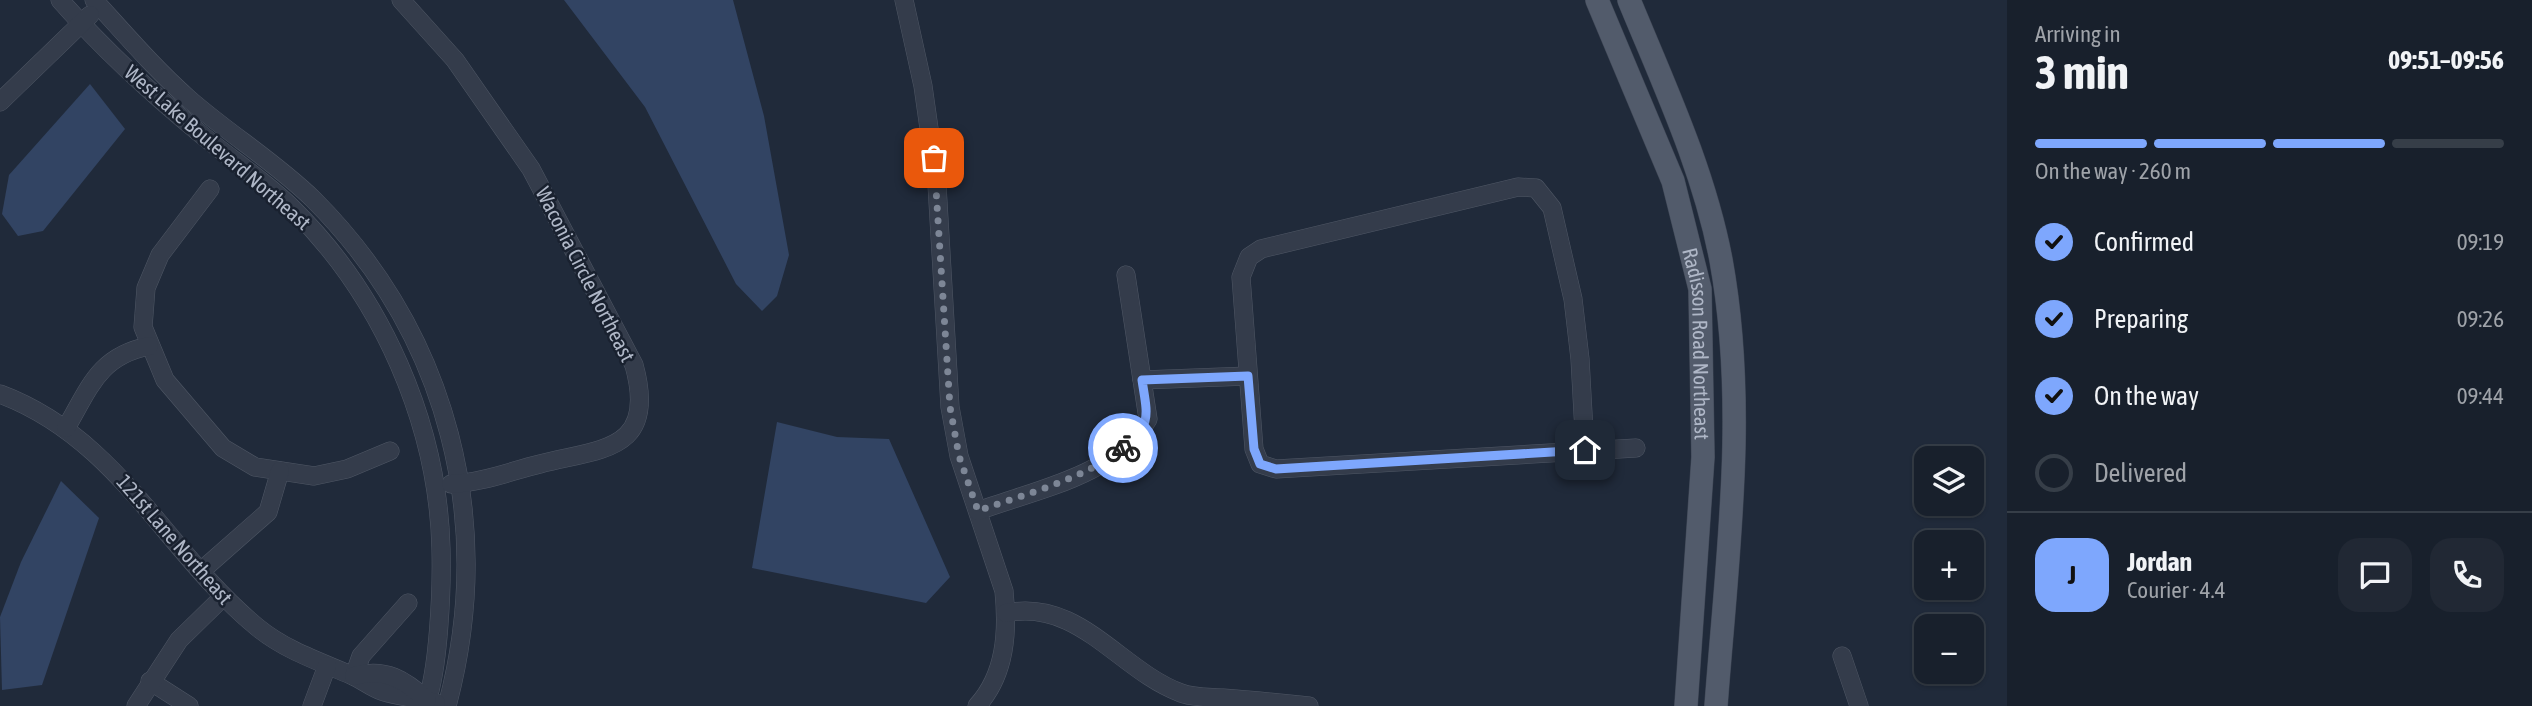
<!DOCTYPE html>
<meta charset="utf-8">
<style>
body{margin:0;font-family:"Asap Condensed",sans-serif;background:#212834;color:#f1f3f6;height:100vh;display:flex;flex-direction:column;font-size:26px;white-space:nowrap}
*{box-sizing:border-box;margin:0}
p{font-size:23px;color:#9fa3a9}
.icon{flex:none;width:38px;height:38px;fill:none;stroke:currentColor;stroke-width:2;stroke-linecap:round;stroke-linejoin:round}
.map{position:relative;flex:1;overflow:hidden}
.side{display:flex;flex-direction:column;background:#18202c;width:525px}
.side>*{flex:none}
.buttons{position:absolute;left:1914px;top:446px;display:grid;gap:14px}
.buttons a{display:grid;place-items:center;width:70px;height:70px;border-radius:14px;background:#18202c;box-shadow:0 2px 5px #0004,0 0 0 2px #363e48;font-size:35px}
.pin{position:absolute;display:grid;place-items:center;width:60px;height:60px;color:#fff;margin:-30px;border-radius:14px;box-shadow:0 4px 10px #0006}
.courier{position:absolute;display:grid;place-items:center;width:70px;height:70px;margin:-35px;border:5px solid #7ea7fd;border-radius:50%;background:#fff;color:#222;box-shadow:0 2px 9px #0007}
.overview em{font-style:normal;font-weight:700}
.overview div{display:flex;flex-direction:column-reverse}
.overview{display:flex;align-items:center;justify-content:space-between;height:119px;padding:0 28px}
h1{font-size:46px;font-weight:700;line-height:52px}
.bar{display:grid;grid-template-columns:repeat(4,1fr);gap:10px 7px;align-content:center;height:84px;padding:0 28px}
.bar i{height:9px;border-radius:5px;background:#363e48}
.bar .selected{background:#7ea7fd}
.bar p{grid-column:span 4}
.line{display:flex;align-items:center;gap:18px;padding:0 28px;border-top:2px solid #363e48}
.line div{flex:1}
.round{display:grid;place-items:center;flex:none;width:74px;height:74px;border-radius:21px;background:#212834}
ol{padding:0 28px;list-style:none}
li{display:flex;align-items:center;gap:21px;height:77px}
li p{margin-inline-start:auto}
li .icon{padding:7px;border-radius:50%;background:#7ea7fd;color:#111;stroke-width:4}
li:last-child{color:#9fa3a9}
li i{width:38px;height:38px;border:4px solid #363e48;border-radius:50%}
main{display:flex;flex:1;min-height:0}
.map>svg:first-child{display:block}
.water{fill:#324463}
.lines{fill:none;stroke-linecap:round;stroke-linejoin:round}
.minor-casing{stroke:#4f5765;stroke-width:19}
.major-casing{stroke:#3d4554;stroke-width:24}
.minor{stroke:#343c4b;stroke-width:18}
.major{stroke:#525b6b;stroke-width:23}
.done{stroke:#7d8696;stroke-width:7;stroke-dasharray:0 12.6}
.route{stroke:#7ea7fd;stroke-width:9}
.labels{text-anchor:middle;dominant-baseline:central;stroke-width:5;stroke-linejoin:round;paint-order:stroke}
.street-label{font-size:21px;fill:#afb7c7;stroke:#19212f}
</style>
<main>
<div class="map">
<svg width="2007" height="706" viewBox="0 0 2007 706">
<rect width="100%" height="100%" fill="#202a3a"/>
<g class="water">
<path d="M 564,0 L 733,0 L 764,116 L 789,255 L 777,296 L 762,311 L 736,284 L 645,107 Z"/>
<path d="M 90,84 L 125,129 L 43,231 L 18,236 L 2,214 L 9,175 Z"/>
<path d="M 777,422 L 837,437 L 889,439 L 950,577 L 926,603 L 752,568 Z"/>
<path d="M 61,481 L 99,518 L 42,685 L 2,690 L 0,617 L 21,562 Z"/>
</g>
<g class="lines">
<g class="minor-casing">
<g id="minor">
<path d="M 60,0 C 103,49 152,94 202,135 C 232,160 265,181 292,208 C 382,296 438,424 441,549 C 442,586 439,673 425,706"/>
<path d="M 94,0 C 125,34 155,69 189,99 C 229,134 275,162 313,199 C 449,335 496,522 447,706"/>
<path d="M 401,0 L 455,60 L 531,169 L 634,365 C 658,452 601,448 540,464 C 511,471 481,483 451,484"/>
<path d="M 904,0 L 923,86 L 937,185 L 950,407 L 959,456 L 1004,591 C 1008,631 1006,674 977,706"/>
<path d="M 0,102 L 90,15"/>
<path d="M 210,189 L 160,255 L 146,288 L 143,327 L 165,380 L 223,448 L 255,467 L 314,476 L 347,469 L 390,451"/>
<path d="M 1142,380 L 1248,376"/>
<path d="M 0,394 C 118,438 165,551 257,627 C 285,650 318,661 351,675 C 363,680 371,688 384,692 C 401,697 419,698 436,703"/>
<path d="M 66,428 C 90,387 99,356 149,346"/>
<path d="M 1585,450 L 1580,359 L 1573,299 L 1552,208 L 1536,188 L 1518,187 L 1261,249 L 1249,257 L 1241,277 L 1254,449 L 1260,464 L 1276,469 L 1636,448"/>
<path d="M 978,511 C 1034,490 1116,476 1148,419 L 1126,275"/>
<path d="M 201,571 L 268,512 L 280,471"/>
<path d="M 1006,613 C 1079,598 1119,670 1181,693 C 1194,698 1210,697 1223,698 C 1252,700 1280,703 1309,706"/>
<path d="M 1842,656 L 1859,706"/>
<path d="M 354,676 L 361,656 L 408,603"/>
<path d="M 354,676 C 385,667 405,680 427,700"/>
<path d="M 150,681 L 189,706"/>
<path d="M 136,706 L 179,640 L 223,597"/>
<path d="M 312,706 L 327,666"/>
</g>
</g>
<g class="major-casing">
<g id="major">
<path id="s1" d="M 1597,0 L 1673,181 L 1700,289 L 1703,457 L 1686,706"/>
<path d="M 1629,0 C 1664,85 1704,170 1721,260 C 1748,408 1727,558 1716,706"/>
</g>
</g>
<use href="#minor" class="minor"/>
<use href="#major" class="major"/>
</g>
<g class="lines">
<path class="done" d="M 934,158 L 950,407 L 959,456 L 978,511 C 1026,493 1081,481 1123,448"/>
<path class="route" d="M 1123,448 C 1153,425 1147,414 1142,380 L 1248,376 L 1254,449 L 1260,464 L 1276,469 L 1585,450"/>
</g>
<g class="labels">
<g class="street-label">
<text transform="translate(218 147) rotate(41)">West Lake Boulevard Northeast</text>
<text transform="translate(586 274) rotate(63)">Waconia Circle Northeast</text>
<text stroke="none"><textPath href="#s1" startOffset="362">Radisson Road Northeast</textPath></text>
<text transform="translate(175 539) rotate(49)">121st Lane Northeast</text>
</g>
</g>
</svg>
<div class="buttons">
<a><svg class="icon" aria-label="layers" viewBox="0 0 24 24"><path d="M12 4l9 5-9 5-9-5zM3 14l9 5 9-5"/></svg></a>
<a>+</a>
<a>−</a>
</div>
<div class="pin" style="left:934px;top:158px;background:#ea580c"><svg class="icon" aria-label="bag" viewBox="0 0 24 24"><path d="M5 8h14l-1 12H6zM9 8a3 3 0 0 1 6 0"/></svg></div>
<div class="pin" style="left:1585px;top:450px;background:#1f2937"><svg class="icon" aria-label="home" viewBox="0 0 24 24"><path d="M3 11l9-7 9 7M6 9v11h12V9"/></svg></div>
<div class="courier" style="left:1123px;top:448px"><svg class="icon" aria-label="bike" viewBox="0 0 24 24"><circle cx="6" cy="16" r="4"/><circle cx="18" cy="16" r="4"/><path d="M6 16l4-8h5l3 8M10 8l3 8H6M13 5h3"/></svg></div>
</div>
<section class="side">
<div class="overview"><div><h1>3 min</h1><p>Arriving in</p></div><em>09:51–09:56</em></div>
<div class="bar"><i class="selected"></i><i class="selected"></i><i class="selected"></i><i></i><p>On the way · 260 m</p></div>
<ol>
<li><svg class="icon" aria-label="check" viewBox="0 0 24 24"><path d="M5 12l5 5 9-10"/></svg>Confirmed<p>09:19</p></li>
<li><svg class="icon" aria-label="check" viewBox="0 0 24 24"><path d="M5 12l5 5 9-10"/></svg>Preparing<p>09:26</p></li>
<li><svg class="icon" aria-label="check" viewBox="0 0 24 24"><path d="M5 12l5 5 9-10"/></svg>On the way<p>09:44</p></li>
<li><i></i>Delivered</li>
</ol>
<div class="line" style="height:126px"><b class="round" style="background:#7ea7fd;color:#111">J</b><div><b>Jordan</b><p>Courier · 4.4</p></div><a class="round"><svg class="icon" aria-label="chat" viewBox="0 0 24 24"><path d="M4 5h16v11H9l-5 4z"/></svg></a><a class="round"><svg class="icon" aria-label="phone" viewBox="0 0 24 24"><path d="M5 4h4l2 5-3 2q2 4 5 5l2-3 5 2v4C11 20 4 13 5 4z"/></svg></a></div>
</section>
</main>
